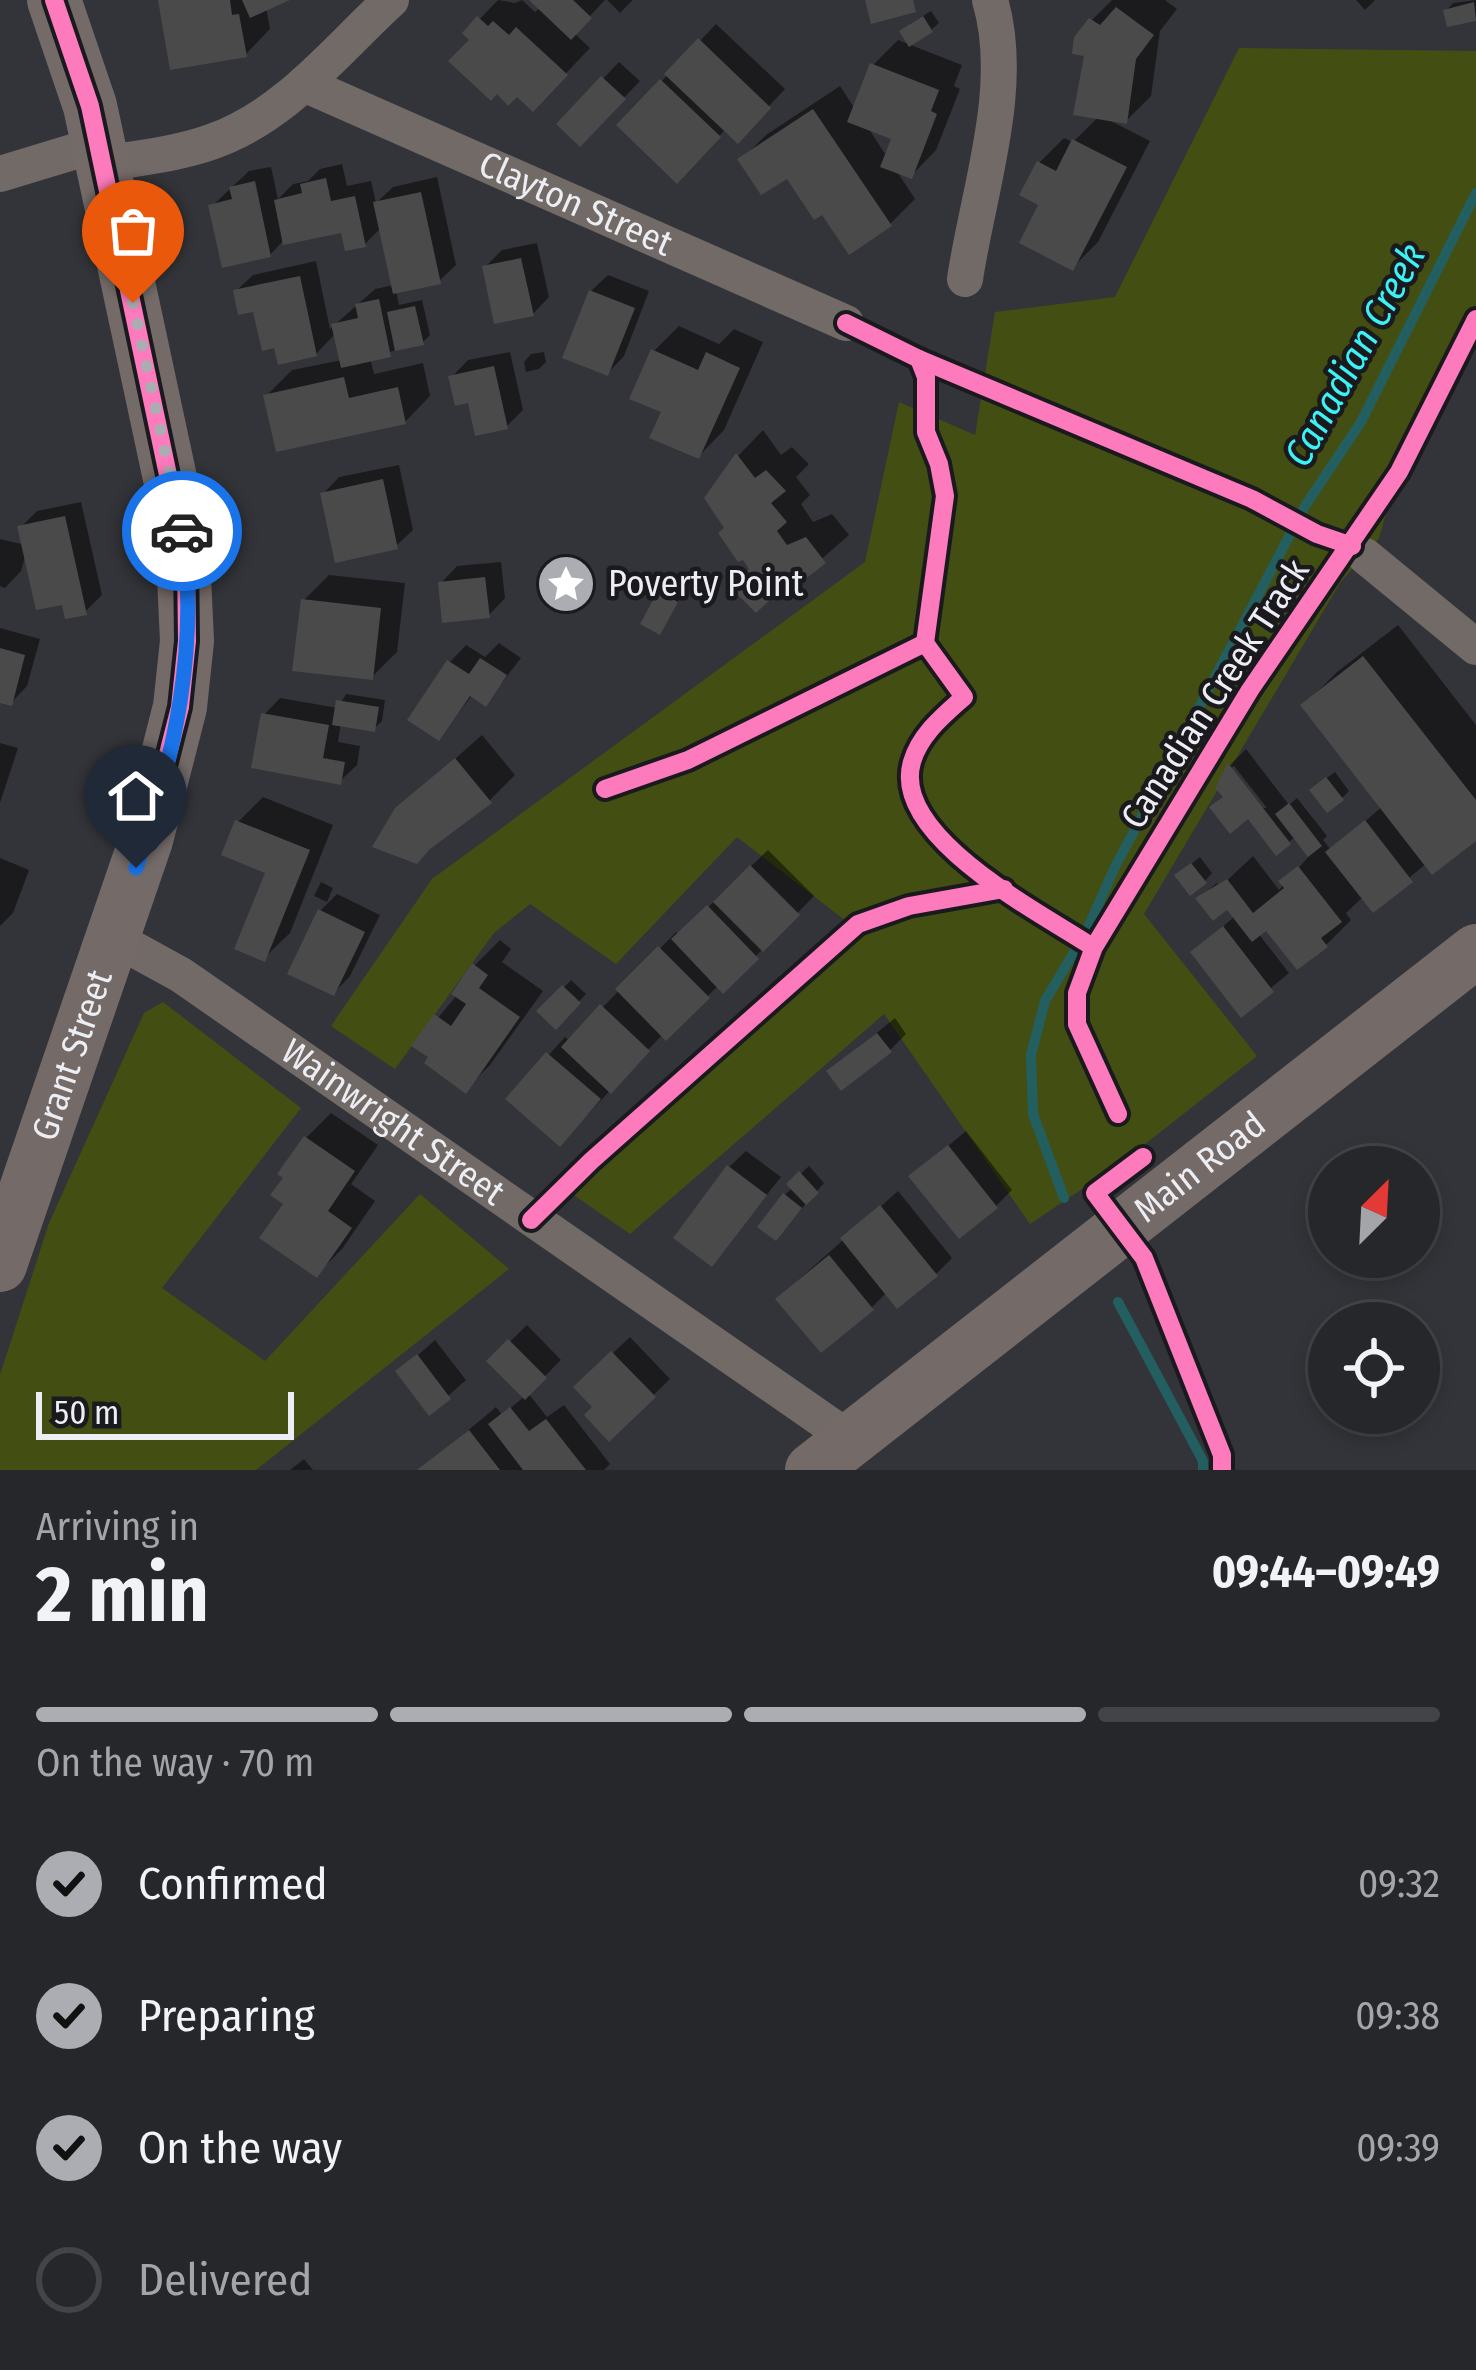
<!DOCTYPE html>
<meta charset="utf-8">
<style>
body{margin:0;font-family:"Fira Sans Condensed",sans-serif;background:#323337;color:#f1f3f6;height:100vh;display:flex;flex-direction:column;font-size:45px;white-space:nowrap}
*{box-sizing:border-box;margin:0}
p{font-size:39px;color:#a4a5a9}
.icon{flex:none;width:66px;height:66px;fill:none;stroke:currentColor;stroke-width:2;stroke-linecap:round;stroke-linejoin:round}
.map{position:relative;height:1470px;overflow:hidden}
.panel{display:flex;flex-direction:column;background:#26272b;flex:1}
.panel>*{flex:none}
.needle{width:78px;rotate:24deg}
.buttons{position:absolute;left:1308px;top:1146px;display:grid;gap:24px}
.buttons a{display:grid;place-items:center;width:132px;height:132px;border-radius:50%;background:#26272b;box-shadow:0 6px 18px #0003,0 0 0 3px #424447;font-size:60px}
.scale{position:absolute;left:36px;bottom:30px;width:258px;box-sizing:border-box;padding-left:12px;border:6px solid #edeef4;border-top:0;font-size:33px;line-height:42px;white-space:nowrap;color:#edeef4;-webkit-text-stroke:9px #1a1a1e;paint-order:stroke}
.pin{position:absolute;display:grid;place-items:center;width:102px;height:102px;color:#fff;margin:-123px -51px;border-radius:50% 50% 50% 0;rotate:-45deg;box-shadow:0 0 12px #0007}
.pin .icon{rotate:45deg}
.courier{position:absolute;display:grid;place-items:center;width:120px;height:120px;margin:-60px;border:9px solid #1a73e8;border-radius:50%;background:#fff;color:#222;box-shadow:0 3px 15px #0007}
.head em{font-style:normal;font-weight:700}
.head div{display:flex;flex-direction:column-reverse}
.head{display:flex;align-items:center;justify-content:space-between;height:204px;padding:0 36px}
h1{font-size:78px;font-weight:700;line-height:90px}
.bar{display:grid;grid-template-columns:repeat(4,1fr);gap:18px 12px;align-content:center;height:144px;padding:0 36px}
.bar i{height:15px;border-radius:9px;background:#424447}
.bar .selected{background:#acadb3}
.bar p{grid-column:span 4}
ol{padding:0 36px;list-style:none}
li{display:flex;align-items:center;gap:36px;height:132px}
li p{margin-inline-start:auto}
li .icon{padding:12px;border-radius:50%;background:#acadb3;color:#111;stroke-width:4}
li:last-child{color:#a4a5a9}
li i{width:66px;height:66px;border:6px solid #424447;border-radius:50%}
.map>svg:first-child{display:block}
.green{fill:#434f12}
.shadow{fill:#0007;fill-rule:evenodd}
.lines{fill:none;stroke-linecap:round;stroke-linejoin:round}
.stream{stroke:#235f61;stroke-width:10}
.building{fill:#4b4a4b}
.street{stroke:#716a67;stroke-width:36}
.secondary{stroke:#746b68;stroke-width:54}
.cycleway-casing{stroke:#1a1a1e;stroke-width:26}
.cycleway{stroke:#fd7abc;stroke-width:18}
.done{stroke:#acadb3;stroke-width:12;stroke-dasharray:0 21.6}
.route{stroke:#1a73e8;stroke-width:15}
.labels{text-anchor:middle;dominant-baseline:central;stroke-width:9;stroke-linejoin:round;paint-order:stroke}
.street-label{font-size:36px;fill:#edeef4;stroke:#1a1a1e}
.poi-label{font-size:36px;fill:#edeef4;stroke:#1a1a1e;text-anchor:start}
.water-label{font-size:39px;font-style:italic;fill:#3bf2f5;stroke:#1a1a1e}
</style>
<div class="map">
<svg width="1476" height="1470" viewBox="0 0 1476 1470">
<rect width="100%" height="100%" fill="#333439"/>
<g class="green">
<path d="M 1239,48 L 1476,51 L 1476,338 L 1388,506 L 1379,538 L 1340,583 L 1144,914 L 1257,1056 L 1121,1163 L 1030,1224 L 884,1014 L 630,1234 L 555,1182 L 846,921 L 737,837 L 616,964 L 530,904 L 494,933 L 395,1069 L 331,1026 L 432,879 L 865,562 L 899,402 L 975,435 L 995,312 L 1115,297 Z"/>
<path d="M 163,1002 L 301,1108 L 162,1288 L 265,1361 L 420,1194 L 509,1269 L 256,1470 L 0,1470 L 0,1375 L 49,1223 L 144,1013 Z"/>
</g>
<g class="shadow">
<path d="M 161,0 L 283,0 L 266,7 L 270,29 L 245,55 Z"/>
<path d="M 498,0 L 515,3 L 522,0 L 535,12 L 541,7 L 533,0 L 605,0 L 574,33 L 590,48 L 533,108 L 466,33 Z"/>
<path d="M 607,0 L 633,0 L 620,13 Z"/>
<path d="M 1112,0 L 1165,0 L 1177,9 L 1160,31 L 1151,96 L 1126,121 L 1107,119 L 1150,141 L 1098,242 L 1073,267 L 1042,204 L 1039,163 L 1064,138 L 1073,142 L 1099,116 L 1092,20 Z"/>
<path d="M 1356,0 L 1375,0 L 1365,10 Z"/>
<path d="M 1476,0 L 1476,18 L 1449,24 L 1446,11 L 1453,3 Z"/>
<path d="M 931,11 L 939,23 L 931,30 L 910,24 Z"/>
<path d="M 716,24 L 785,89 L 738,139 L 726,129 L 677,179 L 620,125 Z"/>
<path d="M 898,40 L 962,65 L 954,86 L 960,89 L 936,150 L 911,176 L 896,170 L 915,199 L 890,224 L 823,211 L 788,175 L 741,160 L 766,135 L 840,86 L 855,109 L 873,65 ZM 867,126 L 895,137 L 887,157 Z"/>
<path d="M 619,62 L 640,81 L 580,143 L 560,124 Z"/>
<path d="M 342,164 L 347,186 L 371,181 L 376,203 L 393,187 L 437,177 L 456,265 L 439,281 L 396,291 L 399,305 L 422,300 L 430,335 L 423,342 L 370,358 L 374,374 L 423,363 L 430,396 L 405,422 L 266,396 L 292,370 L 342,360 L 336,333 L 316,354 L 276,344 L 255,309 L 236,291 L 253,275 L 316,261 L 330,329 L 375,289 L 394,285 L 381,228 L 365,244 L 343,229 L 282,242 L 270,255 L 212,206 L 249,171 L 271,167 L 278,199 L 293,184 L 308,181 L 320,169 Z"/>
<path d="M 537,243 L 549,297 L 533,314 L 485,267 L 502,250 Z"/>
<path d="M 608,275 L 649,291 L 624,356 L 608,373 L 591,291 Z"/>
<path d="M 679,326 L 719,344 L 734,329 L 763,342 L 724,430 L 699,456 L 665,411 L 654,351 Z"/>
<path d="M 510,352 L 523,410 L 506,427 L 470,400 L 452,377 L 468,360 Z"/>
<path d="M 544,352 L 546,362 L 539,369 L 526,372 L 524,362 L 531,354 Z"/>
<path d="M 763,430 L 781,455 L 792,447 L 809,464 L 796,477 L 810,495 L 801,504 L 813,522 L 832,514 L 849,535 L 792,585 L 752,568 L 708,498 L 739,455 Z"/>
<path d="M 399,465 L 413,530 L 396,546 L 323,494 L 339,477 Z"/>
<path d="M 81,502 L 102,595 L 85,612 L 64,601 L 26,553 L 21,571 L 5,588 L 0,586 L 0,539 L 25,545 L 21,527 L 37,511 Z"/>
<path d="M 501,562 L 505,598 L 489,615 L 441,583 L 457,566 Z"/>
<path d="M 329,575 L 405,583 L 397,652 L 372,677 L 304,600 Z"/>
<path d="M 668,586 L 683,594 L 659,631 L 661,593 Z"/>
<path d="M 1398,625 L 1476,725 L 1476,837 L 1427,863 L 1373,908 L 1364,896 L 1346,913 L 1351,920 L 1326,945 L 1267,926 L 1258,933 L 1289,973 L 1241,1013 L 1194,952 L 1235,916 L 1207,891 L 1217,883 L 1220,887 L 1253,856 L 1279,890 L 1310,855 L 1296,836 L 1289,842 L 1249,815 L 1219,787 L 1230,765 L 1246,749 L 1289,805 L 1297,798 L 1327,836 L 1323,840 L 1331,850 L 1383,806 L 1304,705 L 1337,672 ZM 1234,766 L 1267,808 L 1259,808 L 1229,769 Z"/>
<path d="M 0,628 L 40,639 L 27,686 L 11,703 L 0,700 Z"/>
<path d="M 499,643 L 521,658 L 486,703 L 473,694 L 439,738 L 450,662 L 466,645 L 485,657 Z"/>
<path d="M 346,694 L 385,700 L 382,721 L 374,729 L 341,723 L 338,742 L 360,746 L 357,765 L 340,781 L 264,715 L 280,698 L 338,708 Z"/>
<path d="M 482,735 L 515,775 L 490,800 L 435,841 L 397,810 Z"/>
<path d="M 0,743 L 18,748 L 0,803 Z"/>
<path d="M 1335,772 L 1349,791 L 1342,798 L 1320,783 Z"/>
<path d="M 263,797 L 333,825 L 290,933 L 264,958 L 269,871 L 238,822 Z"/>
<path d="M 768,850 L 814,896 L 723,990 L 719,985 L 666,1037 L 663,1034 L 576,1127 L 509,1099 L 565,1037 L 570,1041 L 676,932 L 679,935 Z"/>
<path d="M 1200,857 L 1212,873 L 1205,881 L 1186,868 Z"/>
<path d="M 0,858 L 29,870 L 13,913 L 0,926 Z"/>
<path d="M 321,882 L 333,888 L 327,902 L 314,896 Z"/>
<path d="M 337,894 L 380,915 L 350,976 L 334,993 L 320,911 Z"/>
<path d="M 500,940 L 511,949 L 502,962 L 543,991 L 490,1065 L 465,1090 L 415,1045 L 458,994 L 475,965 Z"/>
<path d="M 571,980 L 586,994 L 556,1026 L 541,1011 Z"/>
<path d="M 895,1018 L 906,1034 L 890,1050 L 830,1071 Z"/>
<path d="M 331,1113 L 378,1145 L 351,1184 L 375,1201 L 342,1249 L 317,1274 L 287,1203 L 306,1138 Z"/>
<path d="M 966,1131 L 1012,1190 L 996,1206 L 912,1176 Z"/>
<path d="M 746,1151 L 781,1177 L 712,1263 L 729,1167 Z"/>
<path d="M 809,1166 L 824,1183 L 783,1230 L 785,1195 L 793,1187 L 790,1184 Z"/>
<path d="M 898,1191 L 952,1258 L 936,1274 L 887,1292 L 872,1307 L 796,1282 Z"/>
<path d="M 527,1325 L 561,1360 L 528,1393 L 547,1417 L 564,1405 L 610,1464 L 604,1470 L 421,1470 L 496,1407 L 502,1415 L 525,1396 L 490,1361 Z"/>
<path d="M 630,1337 L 670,1379 L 609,1438 L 596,1406 L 577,1387 Z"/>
<path d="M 435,1340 L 466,1380 L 430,1412 L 399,1372 Z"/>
<path d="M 304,1459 L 313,1470 L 290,1470 Z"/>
</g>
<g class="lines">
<g class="stream">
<path d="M 1064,1198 L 1033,1114 L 1031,1055 L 1045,1001 L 1086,932 L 1114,869 L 1305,506 L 1361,422 L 1476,193"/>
<path d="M 1118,1302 L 1203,1461 L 1203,1470"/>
</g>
</g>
<g class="building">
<path d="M 158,0 L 230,0 L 232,15 L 239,14 L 247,57 L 170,70 Z"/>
<path d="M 242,0 L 290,0 L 250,18 Z"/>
<path d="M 529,0 L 573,0 L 592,18 L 571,40 Z"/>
<path d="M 865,0 L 913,0 L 916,12 L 871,24 Z"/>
<path d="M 1474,2 L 1476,21 L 1447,27 L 1443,10 Z"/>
<path d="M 1116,7 L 1154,35 L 1136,59 L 1127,124 L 1073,115 L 1084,56 L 1072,54 L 1074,37 L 1089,18 L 1100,25 Z"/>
<path d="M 477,16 L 488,26 L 493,21 L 509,35 L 516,27 L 568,75 L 533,112 L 517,97 L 508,106 L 497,94 L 491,101 L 448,61 L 469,40 L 462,33 Z"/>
<path d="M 923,16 L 933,32 L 909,47 L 899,31 Z"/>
<path d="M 698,38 L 771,108 L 738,144 L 664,74 Z"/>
<path d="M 870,63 L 939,90 L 931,111 L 937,114 L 912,179 L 880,167 L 891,139 L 847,122 Z"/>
<path d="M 601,76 L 626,99 L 580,147 L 556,124 Z"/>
<path d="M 660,79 L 721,137 L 677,184 L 616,125 Z"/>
<path d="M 813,109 L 892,226 L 849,255 L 822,215 L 814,220 L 787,179 L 761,195 L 737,159 Z"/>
<path d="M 1072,139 L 1127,167 L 1073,271 L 1019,243 L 1038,205 L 1019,195 L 1037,161 L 1056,171 Z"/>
<path d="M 326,178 L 331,201 L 355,196 L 366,247 L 345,251 L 341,233 L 283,245 L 274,200 L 302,193 L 300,184 Z"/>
<path d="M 255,181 L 271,257 L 222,268 L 208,205 L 232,199 L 229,187 Z"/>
<path d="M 421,192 L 441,284 L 393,294 L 373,202 Z"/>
<path d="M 521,258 L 534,316 L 494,324 L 482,266 Z"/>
<path d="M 300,276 L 317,356 L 278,365 L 274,348 L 262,351 L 253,312 L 238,315 L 233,290 Z"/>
<path d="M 589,290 L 635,308 L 608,376 L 562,358 Z"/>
<path d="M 379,299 L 391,357 L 341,368 L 331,324 L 358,318 L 355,304 Z"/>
<path d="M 415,306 L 424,345 L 395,351 L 387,312 Z"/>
<path d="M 651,349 L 698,370 L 706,352 L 740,368 L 699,459 L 649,438 L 661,412 L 629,399 Z"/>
<path d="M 494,366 L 508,429 L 475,436 L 468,403 L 455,406 L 448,376 Z"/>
<path d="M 344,377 L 349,398 L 398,387 L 406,424 L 276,452 L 263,395 Z"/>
<path d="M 736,453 L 755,478 L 766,470 L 786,491 L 771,503 L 787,522 L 777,531 L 787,545 L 806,537 L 826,563 L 792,589 L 786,585 L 756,613 L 729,586 L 749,569 L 743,560 L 738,562 L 718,533 L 724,528 L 704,498 Z"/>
<path d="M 383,479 L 398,549 L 335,563 L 320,493 Z"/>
<path d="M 65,516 L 87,615 L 65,619 L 62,605 L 36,610 L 17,526 Z"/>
<path d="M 485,577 L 490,618 L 442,623 L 438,582 Z"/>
<path d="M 658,591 L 678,602 L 660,635 L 640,624 Z"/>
<path d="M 301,599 L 381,608 L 373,680 L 292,671 Z"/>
<path d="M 0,648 L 25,655 L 12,706 L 0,703 Z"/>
<path d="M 1363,656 L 1476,800 L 1476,841 L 1432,875 L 1300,705 Z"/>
<path d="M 480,658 L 507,675 L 486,707 L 470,696 L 439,741 L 407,720 L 447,660 L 469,674 Z"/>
<path d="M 336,700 L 379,707 L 375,732 L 332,725 Z"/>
<path d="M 261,713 L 329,725 L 323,758 L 345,762 L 341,785 L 251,768 Z"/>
<path d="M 455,758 L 492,803 L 430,849 L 417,864 L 372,847 L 395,808 Z"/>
<path d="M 1228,763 L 1291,844 L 1276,856 L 1248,819 L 1230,834 L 1209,807 L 1223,797 L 1215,788 Z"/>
<path d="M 1326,777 L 1344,800 L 1327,813 L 1309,790 Z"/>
<path d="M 1289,803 L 1322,846 L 1308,857 L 1275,814 Z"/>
<path d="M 235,820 L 310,850 L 265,962 L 234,949 L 265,873 L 221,855 Z"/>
<path d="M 1365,820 L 1413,882 L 1373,913 L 1325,852 Z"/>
<path d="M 1191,863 L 1207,883 L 1190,896 L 1174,875 Z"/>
<path d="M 750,865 L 800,915 L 763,952 L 713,902 Z"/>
<path d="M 1298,866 L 1342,922 L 1321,938 L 1328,947 L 1297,970 L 1266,931 L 1252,942 L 1227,910 L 1213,921 L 1195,898 L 1227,879 L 1253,913 L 1284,888 L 1278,881 Z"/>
<path d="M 707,905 L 759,959 L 723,994 L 671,939 Z"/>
<path d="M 318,909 L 365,932 L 334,996 L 287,974 Z"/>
<path d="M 1223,926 L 1274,992 L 1241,1018 L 1190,952 Z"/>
<path d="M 658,946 L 710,998 L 666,1041 L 615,989 Z"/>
<path d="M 472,963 L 488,975 L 479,988 L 520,1017 L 466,1094 L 424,1063 L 428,1057 L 411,1046 L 434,1014 L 451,1026 L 466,1004 L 451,994 Z"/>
<path d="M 562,985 L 581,1003 L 556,1030 L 536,1011 Z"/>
<path d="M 600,1004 L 650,1051 L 611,1094 L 561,1047 Z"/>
<path d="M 877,1033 L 892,1052 L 841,1091 L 826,1071 Z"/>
<path d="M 546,1052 L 601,1099 L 560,1147 L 505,1099 Z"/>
<path d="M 304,1136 L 355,1171 L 328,1211 L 352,1228 L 317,1278 L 259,1238 L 283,1204 L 270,1195 L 283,1178 L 277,1174 Z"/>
<path d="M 948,1145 L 998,1208 L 959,1239 L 908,1176 Z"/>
<path d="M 727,1165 L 767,1195 L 712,1267 L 673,1238 Z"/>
<path d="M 799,1171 L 819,1193 L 806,1205 L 786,1184 Z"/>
<path d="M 783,1193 L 802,1208 L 776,1241 L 757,1227 Z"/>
<path d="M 880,1205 L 938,1276 L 897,1309 L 840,1238 Z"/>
<path d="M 829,1255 L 874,1310 L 821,1353 L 775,1299 Z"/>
<path d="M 508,1339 L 547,1378 L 525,1400 L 486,1361 Z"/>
<path d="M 611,1351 L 656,1397 L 609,1442 L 584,1415 L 592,1407 L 573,1387 Z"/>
<path d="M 417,1354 L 451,1399 L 429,1416 L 395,1371 Z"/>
<path d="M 510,1407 L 529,1431 L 546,1419 L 586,1470 L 523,1470 L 488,1424 Z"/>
<path d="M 469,1430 L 500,1470 L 417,1470 Z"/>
</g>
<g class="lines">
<g class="street">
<path id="s1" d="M 304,84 L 846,323"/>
<path d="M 103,164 C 139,158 177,154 211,142 C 286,116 335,51 391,0"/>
<path d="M 0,174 L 99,144"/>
<path d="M 965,279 C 978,191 1016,87 990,0"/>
<path d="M 1365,556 L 1476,647"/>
<path id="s2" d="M 110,936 L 181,975 L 850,1439"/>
</g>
<g class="secondary">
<path id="s3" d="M 0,1265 L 146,840 L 180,707 L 187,641 L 182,534 L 90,106 L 54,0"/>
<path id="s4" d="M 812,1470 L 1476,951"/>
</g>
<g class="cycleway-casing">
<g id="cycleway">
<path d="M 54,0 L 90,106 L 186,560 L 187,641 L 180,707 L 146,840"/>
<path d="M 846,323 L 919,359 L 926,377 L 926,432 L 939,464 L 945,496 L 925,643 L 964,697 C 944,715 920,734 912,762 C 890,836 1041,913 1091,946"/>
<path d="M 919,359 L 1252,499 L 1317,534 L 1352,546"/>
<path d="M 605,789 L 688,760 L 925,643"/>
<path d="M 1118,1114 L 1077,1024 L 1077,993 L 1094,947 L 1250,690 L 1399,472 L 1476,319"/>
<path d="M 1143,1157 L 1095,1193 L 1144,1258 L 1222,1455 L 1222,1470"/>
<path d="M 531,1220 L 591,1161 L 858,924 L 909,906 L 1004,889"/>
</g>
</g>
<use href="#cycleway" class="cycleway"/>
</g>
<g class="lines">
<path class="done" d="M 133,303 L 182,531"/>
<path class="route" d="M 136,868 C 174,760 200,645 182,531"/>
</g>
<defs>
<g id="sight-disc" transform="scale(3)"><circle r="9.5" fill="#acadb3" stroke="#1a1a1e"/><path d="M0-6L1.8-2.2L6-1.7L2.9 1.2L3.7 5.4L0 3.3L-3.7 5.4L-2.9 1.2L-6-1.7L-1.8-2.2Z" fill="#fff"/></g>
</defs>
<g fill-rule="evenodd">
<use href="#sight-disc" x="566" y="584"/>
</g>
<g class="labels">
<g class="street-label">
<text stroke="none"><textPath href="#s1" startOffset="297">Clayton Street</textPath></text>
<text transform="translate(1215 694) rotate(-57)">Canadian Creek Track</text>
<text stroke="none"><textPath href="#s3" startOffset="222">Grant Street</textPath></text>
<text stroke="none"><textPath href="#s2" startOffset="339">Wainwright Street</textPath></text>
<text stroke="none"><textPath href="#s4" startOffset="492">Main Road</textPath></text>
</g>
<g class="poi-label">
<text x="608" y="584">Poverty Point</text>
</g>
<g class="water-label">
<text transform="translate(1355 355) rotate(-61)">Canadian Creek</text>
</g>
</g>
</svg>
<div class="buttons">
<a><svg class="needle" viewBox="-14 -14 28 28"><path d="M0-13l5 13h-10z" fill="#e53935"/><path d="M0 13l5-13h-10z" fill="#a4a5a9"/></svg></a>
<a><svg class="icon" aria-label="locate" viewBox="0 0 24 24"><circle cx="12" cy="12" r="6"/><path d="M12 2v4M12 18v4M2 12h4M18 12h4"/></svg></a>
</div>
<div class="scale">50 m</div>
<div class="pin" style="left:133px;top:303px;background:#ea580c"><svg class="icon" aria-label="bag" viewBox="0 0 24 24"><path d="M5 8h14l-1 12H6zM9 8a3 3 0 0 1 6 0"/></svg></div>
<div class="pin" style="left:136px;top:868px;background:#1f2937"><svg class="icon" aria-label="home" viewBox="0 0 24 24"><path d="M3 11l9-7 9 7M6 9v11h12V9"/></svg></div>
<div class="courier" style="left:182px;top:531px"><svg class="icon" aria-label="car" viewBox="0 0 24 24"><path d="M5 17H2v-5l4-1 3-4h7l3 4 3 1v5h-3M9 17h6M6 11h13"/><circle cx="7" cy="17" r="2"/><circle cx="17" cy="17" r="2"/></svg></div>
</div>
<section class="panel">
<div class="head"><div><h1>2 min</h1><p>Arriving in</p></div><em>09:44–09:49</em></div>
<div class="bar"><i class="selected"></i><i class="selected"></i><i class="selected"></i><i></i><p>On the way · 70 m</p></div>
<ol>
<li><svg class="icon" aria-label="check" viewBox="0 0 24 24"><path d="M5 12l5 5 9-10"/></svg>Confirmed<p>09:32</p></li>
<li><svg class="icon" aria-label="check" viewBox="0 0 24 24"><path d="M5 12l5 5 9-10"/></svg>Preparing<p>09:38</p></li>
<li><svg class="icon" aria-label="check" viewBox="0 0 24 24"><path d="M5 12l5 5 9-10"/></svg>On the way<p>09:39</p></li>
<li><i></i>Delivered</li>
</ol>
</section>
